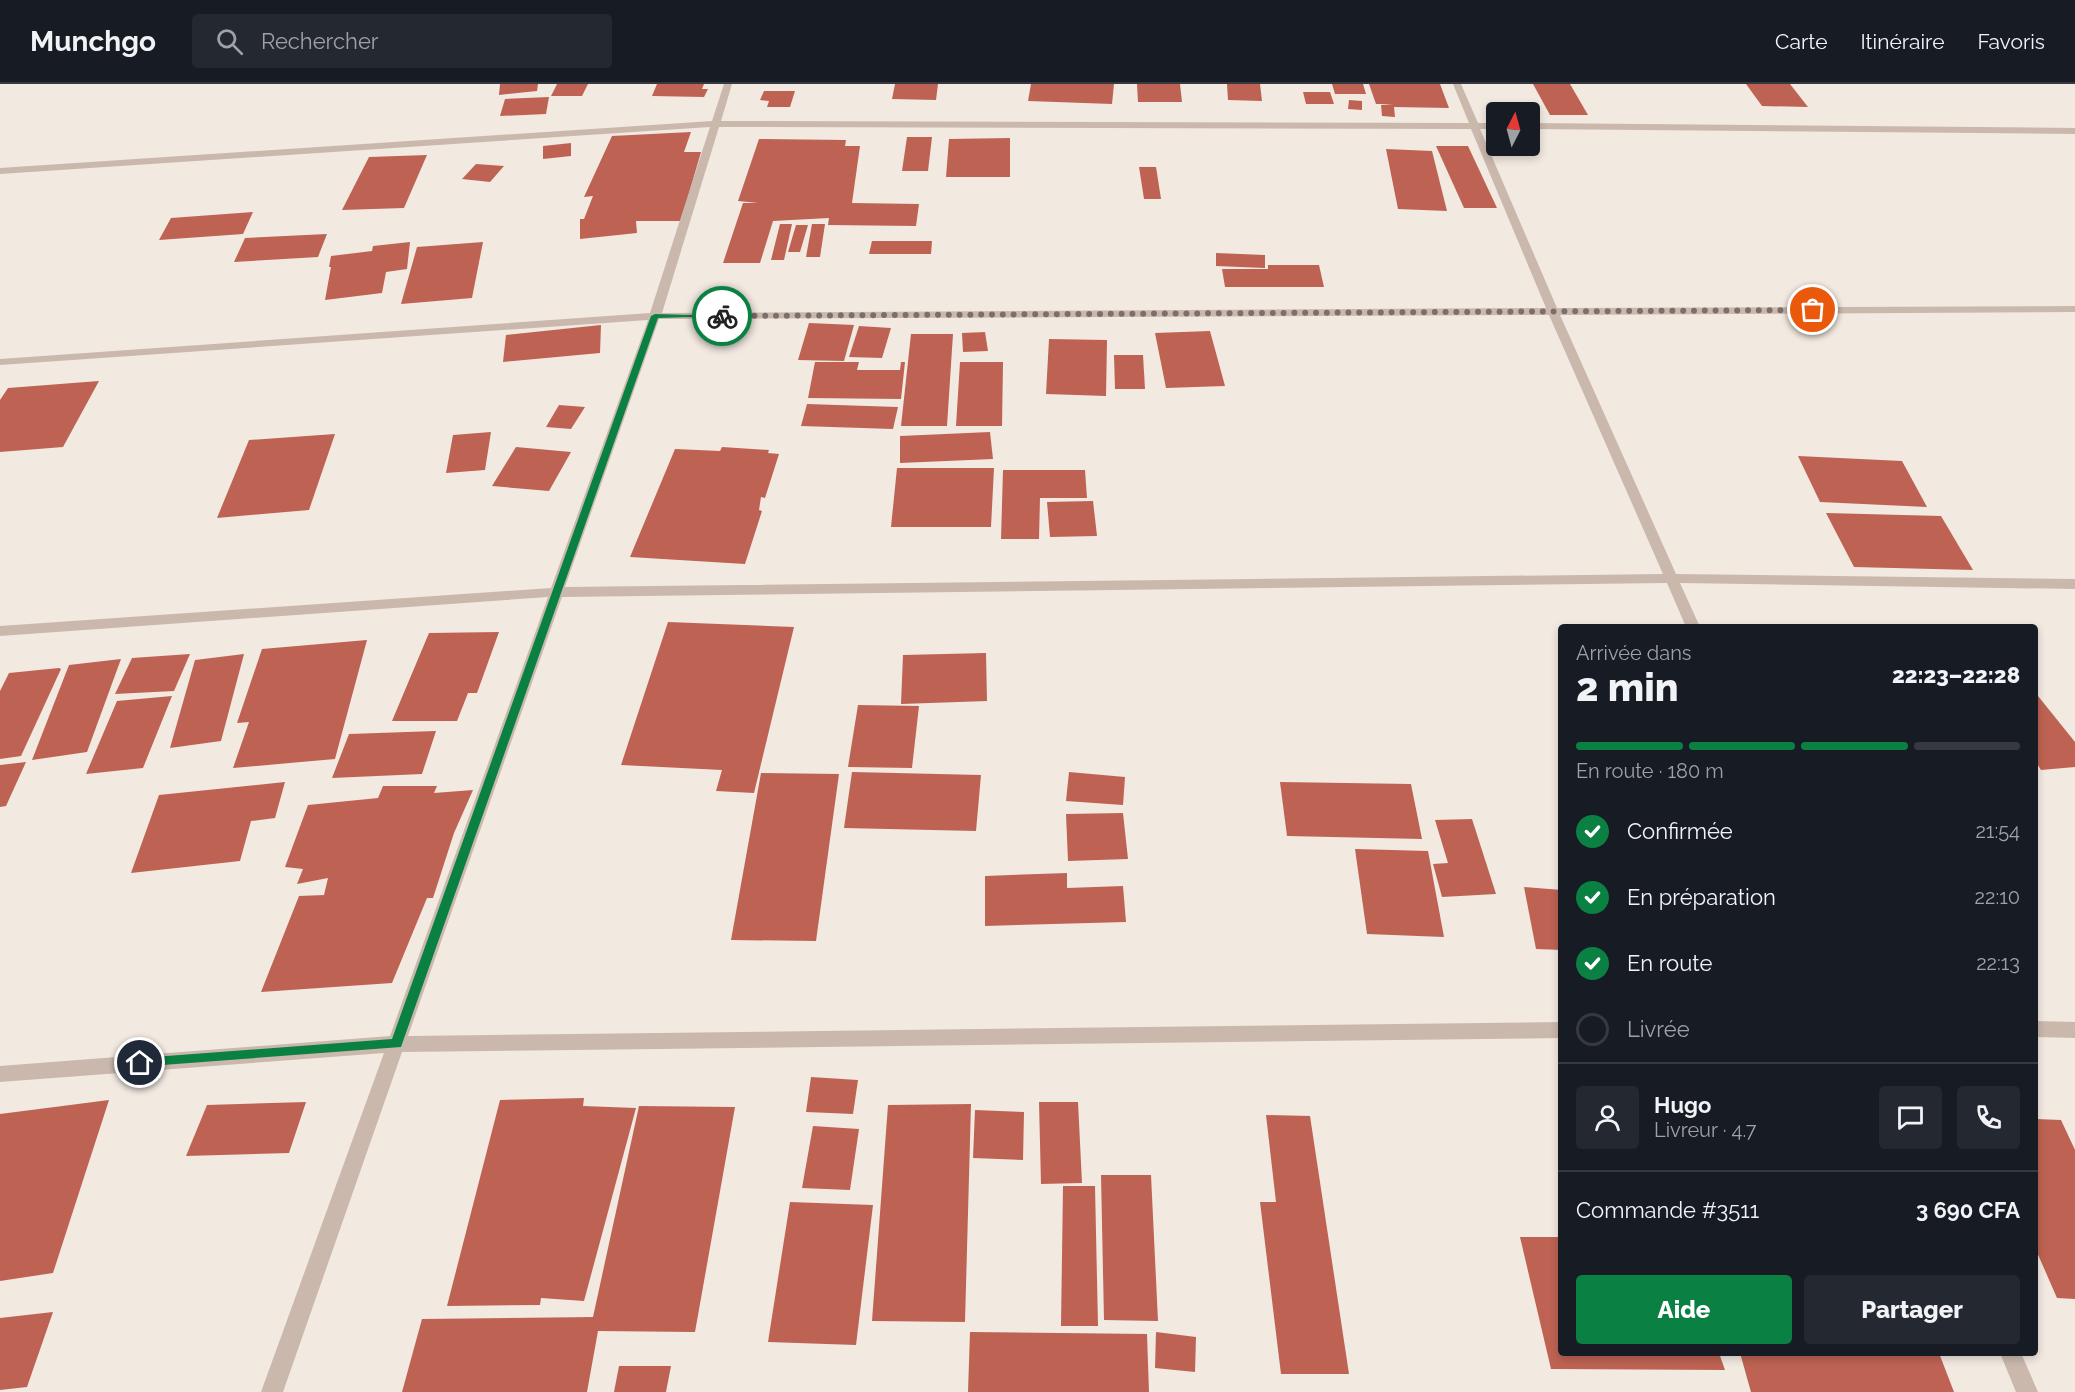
<!DOCTYPE html>
<html lang="fr">
<meta charset="utf-8">
<style>
body{margin:0;font-family:Raleway,sans-serif;background:#242831;color:#f1f3f6;height:100vh;display:flex;flex-direction:column;font-size:22px;white-space:nowrap}
*{box-sizing:border-box;margin:0}
p{font-size:20px;color:#9ea1a6}
.icon{flex:none;width:33px;height:33px;fill:none;stroke:currentColor;stroke-width:2;stroke-linecap:round;stroke-linejoin:round}
.map{position:relative;flex:1;overflow:hidden}
.panel{position:absolute;left:1558px;top:540px;width:480px;height:732px;display:flex;flex-direction:column;background:#171b24;border-radius:6px;box-shadow:0 3px 9px #0003}
.panel>*{flex:none}
.needle{width:39px;rotate:6deg}
.tools{position:absolute;left:1486px;top:18px;display:grid;gap:12px}
.tools a{display:grid;place-items:center;width:54px;height:54px;border-radius:6px;background:#171b24;box-shadow:0 3px 9px #0003;font-size:30px}
.pin{position:absolute;display:grid;place-items:center;width:51px;height:51px;color:#fff;margin:-26px;border:3px solid #fff;border-radius:50%;box-shadow:0 2px 6px #0007}
.courier{position:absolute;display:grid;place-items:center;width:60px;height:60px;margin:-30px;border:4px solid #0b8043;border-radius:50%;background:#fff;color:#222;box-shadow:0 2px 8px #0007}
.overview em{font-style:normal;font-weight:800}
.overview div{display:flex;flex-direction:column-reverse}
.overview{display:flex;align-items:center;justify-content:space-between;height:102px;padding:0 18px}
h1{font-size:39px;font-weight:800;line-height:45px}
.bar{display:grid;grid-template-columns:repeat(4,1fr);gap:9px 6px;align-content:center;height:72px;padding:0 18px}
.bar i{height:8px;border-radius:4px;background:#363941}
.bar .active{background:#0b8043}
.bar p{grid-column:span 4}
.line{display:flex;align-items:center;gap:15px;padding:0 18px;border-top:2px solid #363941}
.line div{flex:1}
.round{display:grid;place-items:center;flex:none;width:63px;height:63px;border-radius:6px;background:#242831}
ol{padding:0 18px;list-style:none}
li{display:flex;align-items:center;gap:18px;height:66px}
li p{margin-inline-start:auto}
li .icon{padding:6px;border-radius:50%;background:#0b8043;color:#fff;stroke-width:4}
li:last-child{color:#9ea1a6}
li i{width:33px;height:33px;border:3px solid #363941;border-radius:50%}
.primary-button{display:flex;gap:12px;margin-top:auto;padding:12px 18px}
.primary-button a{flex:1;height:69px;border-radius:6px;background:#0b8043;color:#fff;font-size:24px;font-weight:800;line-height:69px;text-align:center}
.primary-button a+a{background:#242831;color:#f1f3f6}
header{display:flex;align-items:center;gap:36px;box-sizing:border-box;height:84px;padding:0 30px;background:#171b24;border-bottom:2px solid #363941}
header strong{font-size:28px}
nav{display:flex;gap:33px;margin-inline-start:auto;font-size:21px}
.search{width:420px;height:54px;background:#242831;display:flex;align-items:center;gap:15px;box-sizing:border-box;padding:0 21px;border-radius:6px;color:#9ea1a6;font-size:22px}
.map>svg:first-child{display:block}
.building{fill:#be6353}
.lines{fill:none;stroke-linecap:round;stroke-linejoin:round}
.minor{fill:#cab8ad;fill-rule:evenodd}
.route{fill:#0b8043}
.done{stroke:#7a6f6b;stroke-width:6;stroke-dasharray:0 10.8}
</style>
<header>
<strong>Munchgo</strong>
<div class="search"><svg class="icon" aria-label="search" viewBox="0 0 24 24"><circle cx="10" cy="10" r="6"/><path d="M15 15l6 6"/></svg>Rechercher</div>
<nav><a>Carte</a><a>Itinéraire</a><a>Favoris</a></nav>
</header>
<div class="map">
<svg width="2075" height="1308" viewBox="0 0 2075 1308">
<rect width="100%" height="100%" fill="#f2e9e1"/>
<g class="building">
<path d="M 500,0 L 538,0 L 537,7 L 499,11 Z"/>
<path d="M 557,0 L 588,0 L 582,12 L 551,12 Z"/>
<path d="M 657,0 L 704,0 L 702,5 L 708,5 L 704,13 L 652,12 Z"/>
<path d="M 895,0 L 938,0 L 936,16 L 892,15 Z"/>
<path d="M 1031,0 L 1114,0 L 1112,20 L 1028,17 Z"/>
<path d="M 1137,0 L 1180,0 L 1182,18 L 1138,18 Z"/>
<path d="M 1227,0 L 1260,0 L 1262,17 L 1228,16 Z"/>
<path d="M 1332,0 L 1363,0 L 1366,10 L 1335,10 Z"/>
<path d="M 1369,0 L 1440,0 L 1449,24 L 1394,23 L 1395,33 L 1382,32 L 1381,21 L 1393,20 L 1376,20 Z"/>
<path d="M 1533,0 L 1570,0 L 1588,31 L 1550,31 Z"/>
<path d="M 1746,0 L 1790,0 L 1808,23 L 1762,22 Z"/>
<path d="M 764,7 L 795,7 L 790,23 L 767,23 L 769,17 L 760,16 Z"/>
<path d="M 1303,8 L 1330,8 L 1334,20 L 1306,20 Z"/>
<path d="M 549,13 L 546,30 L 500,32 L 505,15 Z"/>
<path d="M 1349,16 L 1362,17 L 1362,26 L 1348,25 Z"/>
<path d="M 691,48 L 684,68 L 701,68 L 681,137 L 636,137 L 637,149 L 580,155 L 580,135 L 584,135 L 593,112 L 584,113 L 612,52 Z"/>
<path d="M 907,53 L 932,53 L 928,87 L 902,87 Z"/>
<path d="M 1010,54 L 1010,93 L 946,93 L 949,55 Z"/>
<path d="M 759,55 L 846,56 L 845,62 L 860,62 L 852,119 L 919,120 L 916,142 L 828,141 L 829,134 L 773,137 L 760,179 L 723,179 L 743,119 L 758,119 L 738,117 Z"/>
<path d="M 571,59 L 571,72 L 543,75 L 543,62 Z"/>
<path d="M 1436,62 L 1468,62 L 1497,124 L 1464,124 Z"/>
<path d="M 1386,65 L 1432,67 L 1447,127 L 1398,125 Z"/>
<path d="M 427,71 L 404,124 L 342,126 L 369,73 Z"/>
<path d="M 476,80 L 504,82 L 490,98 L 462,95 Z"/>
<path d="M 1139,83 L 1156,83 L 1161,115 L 1144,115 Z"/>
<path d="M 253,128 L 243,150 L 159,156 L 171,134 Z"/>
<path d="M 780,140 L 792,140 L 784,176 L 771,176 Z"/>
<path d="M 812,140 L 825,140 L 820,173 L 806,173 Z"/>
<path d="M 796,141 L 808,141 L 800,168 L 788,168 Z"/>
<path d="M 327,150 L 318,173 L 234,178 L 245,154 Z"/>
<path d="M 872,157 L 932,157 L 931,170 L 869,170 Z"/>
<path d="M 410,158 L 407,185 L 386,188 L 382,209 L 325,216 L 331,183 L 329,183 L 331,172 L 372,167 L 373,162 Z"/>
<path d="M 483,158 L 472,214 L 401,220 L 417,163 Z"/>
<path d="M 1216,169 L 1265,171 L 1265,184 L 1216,182 Z"/>
<path d="M 1268,181 L 1319,181 L 1324,203 L 1225,203 L 1222,185 L 1268,185 Z"/>
<path d="M 809,239 L 854,241 L 844,277 L 798,276 Z"/>
<path d="M 601,241 L 600,269 L 503,278 L 506,251 Z"/>
<path d="M 859,242 L 891,244 L 882,274 L 849,273 Z"/>
<path d="M 1210,247 L 1225,302 L 1166,304 L 1155,249 Z"/>
<path d="M 985,248 L 988,267 L 963,268 L 962,249 Z"/>
<path d="M 911,250 L 953,250 L 947,342 L 901,342 Z"/>
<path d="M 1049,255 L 1107,256 L 1106,312 L 1046,310 Z"/>
<path d="M 1114,271 L 1143,271 L 1145,305 L 1115,305 Z"/>
<path d="M 815,278 L 859,278 L 857,286 L 900,286 L 901,278 L 905,278 L 901,315 L 808,314 Z"/>
<path d="M 960,278 L 1003,278 L 1002,342 L 956,342 Z"/>
<path d="M 99,297 L 63,363 L 0,368 L 0,316 L 8,304 Z"/>
<path d="M 807,320 L 898,323 L 893,345 L 801,342 Z"/>
<path d="M 559,321 L 585,323 L 571,345 L 546,343 Z"/>
<path d="M 491,348 L 485,386 L 446,389 L 453,351 Z"/>
<path d="M 990,348 L 993,375 L 900,379 L 900,352 Z"/>
<path d="M 335,350 L 309,426 L 217,434 L 249,356 Z"/>
<path d="M 516,363 L 571,368 L 549,407 L 492,402 Z"/>
<path d="M 722,363 L 769,366 L 768,369 L 779,370 L 765,414 L 761,413 L 759,426 L 762,427 L 745,480 L 630,473 L 675,365 L 720,367 Z"/>
<path d="M 1798,372 L 1902,377 L 1927,423 L 1820,418 Z"/>
<path d="M 897,384 L 994,384 L 991,443 L 891,443 Z"/>
<path d="M 1003,386 L 1085,386 L 1087,414 L 1040,414 L 1039,455 L 1001,455 Z"/>
<path d="M 1093,417 L 1097,452 L 1050,453 L 1047,418 Z"/>
<path d="M 1826,429 L 1941,432 L 1973,486 L 1854,483 Z"/>
<path d="M 668,538 L 794,543 L 754,709 L 716,707 L 722,686 L 621,681 Z"/>
<path d="M 499,548 L 477,609 L 468,609 L 457,637 L 392,637 L 429,549 Z"/>
<path d="M 367,556 L 335,675 L 233,684 L 249,638 L 237,639 L 262,565 Z"/>
<path d="M 986,569 L 987,617 L 901,620 L 903,571 Z"/>
<path d="M 190,570 L 174,607 L 115,610 L 132,574 Z"/>
<path d="M 244,570 L 221,657 L 170,664 L 195,576 Z"/>
<path d="M 121,575 L 87,668 L 32,676 L 69,581 Z"/>
<path d="M 59,584 L 61,585 L 21,672 L 0,675 L 0,607 L 9,589 Z"/>
<path d="M 172,612 L 143,684 L 86,690 L 117,617 Z"/>
<path d="M 2036,612 L 2038,612 L 2075,658 L 2075,683 L 2041,686 L 2036,678 Z"/>
<path d="M 858,621 L 919,622 L 912,684 L 848,683 Z"/>
<path d="M 436,647 L 422,690 L 332,694 L 349,650 Z"/>
<path d="M 26,678 L 6,722 L 0,723 L 0,681 Z"/>
<path d="M 852,688 L 981,691 L 976,747 L 844,744 Z"/>
<path d="M 1069,688 L 1125,693 L 1123,721 L 1066,717 Z"/>
<path d="M 761,689 L 839,690 L 816,857 L 731,856 Z"/>
<path d="M 285,698 L 275,734 L 251,737 L 240,777 L 131,789 L 159,711 Z"/>
<path d="M 1280,698 L 1411,700 L 1422,755 L 1287,752 Z"/>
<path d="M 383,702 L 437,702 L 434,709 L 473,706 L 454,749 L 433,814 L 427,814 L 392,899 L 261,908 L 299,812 L 324,811 L 328,794 L 297,800 L 303,785 L 285,783 L 308,721 L 378,714 Z"/>
<path d="M 1123,729 L 1128,775 L 1068,777 L 1066,730 Z"/>
<path d="M 1472,735 L 1496,810 L 1442,813 L 1433,780 L 1448,779 L 1435,736 Z"/>
<path d="M 1355,765 L 1428,767 L 1444,853 L 1367,850 Z"/>
<path d="M 1067,789 L 1067,804 L 1123,802 L 1126,838 L 985,842 L 985,792 Z"/>
<path d="M 1524,803 L 1562,806 L 1562,866 L 1536,865 Z"/>
<path d="M 811,993 L 858,996 L 853,1030 L 806,1028 Z"/>
<path d="M 584,1014 L 583,1022 L 636,1024 L 584,1217 L 541,1214 L 540,1221 L 447,1222 L 500,1016 Z"/>
<path d="M 109,1016 L 53,1189 L 0,1197 L 0,1030 Z"/>
<path d="M 306,1018 L 289,1069 L 186,1072 L 207,1021 Z"/>
<path d="M 1039,1018 L 1078,1018 L 1082,1099 L 1041,1100 Z"/>
<path d="M 971,1020 L 965,1238 L 872,1237 L 888,1021 Z"/>
<path d="M 639,1022 L 735,1023 L 695,1248 L 598,1247 L 587,1308 L 402,1308 L 422,1235 L 593,1233 Z"/>
<path d="M 975,1026 L 1024,1028 L 1023,1076 L 973,1074 Z"/>
<path d="M 1266,1031 L 1310,1032 L 1349,1290 L 1281,1290 L 1260,1118 L 1276,1118 Z"/>
<path d="M 2036,1035 L 2061,1036 L 2075,1066 L 2075,1215 L 2057,1214 L 2036,1166 Z"/>
<path d="M 813,1042 L 859,1045 L 850,1106 L 802,1104 Z"/>
<path d="M 1101,1091 L 1151,1091 L 1158,1237 L 1104,1236 Z"/>
<path d="M 1063,1102 L 1095,1102 L 1098,1242 L 1061,1242 Z"/>
<path d="M 790,1118 L 873,1121 L 856,1261 L 768,1258 Z"/>
<path d="M 1520,1153 L 1562,1153 L 1562,1269 L 1719,1269 L 1725,1286 L 1551,1285 Z"/>
<path d="M 53,1228 L 27,1303 L 0,1306 L 0,1234 Z"/>
<path d="M 970,1248 L 1147,1250 L 1149,1308 L 968,1308 Z"/>
<path d="M 1156,1248 L 1196,1253 L 1195,1288 L 1155,1284 Z"/>
<path d="M 1740,1269 L 1939,1269 L 1954,1308 L 1751,1308 Z"/>
<path d="M 619,1282 L 671,1282 L 666,1308 L 614,1308 Z"/>
</g>
<g class="lines">
<g class="minor">
<path d="M 724,0 L 732,0 L 721,37 L 1469,39 L 1453,0 L 1461,0 L 1478,39 L 1497,39 L 1497,45 L 1480,45 L 1557,224 L 2075,222 L 2075,228 L 1560,231 L 1676,490 L 2075,495 L 2075,505 L 1680,499 L 1700,543 L 1686,543 L 1667,499 L 562,513 L 408,952 L 1562,938 L 1562,954 L 402,968 L 283,1308 L 261,1308 L 384,969 L 0,998 L 0,982 L 390,952 L 548,513 L 0,552 L 0,542 L 551,504 L 648,236 L 0,281 L 0,275 L 650,229 L 710,43 L 0,90 L 0,84 L 712,37 ZM 719,43 L 1471,45 L 1546,224 L 662,229 ZM 1549,231 L 1663,490 L 565,503 L 659,235 Z"/>
<path d="M 1530,39 L 2075,44 L 2075,50 L 1530,45 Z"/>
<path d="M 2036,937 L 2075,938 L 2075,954 L 2036,953 Z"/>
<path d="M 2000,1269 L 2021,1269 L 2038,1308 L 2016,1308 Z"/>
</g>
</g>
<path class="route" d="M 655,230 L 726,232 L 658,234 L 401,963 L 136,983 L 136,975 L 140,974 L 392,955 L 651,232 Z"/>
<g class="lines">
<path class="done" d="M 722,232 L 1813,226"/>
</g>
</svg>
<div class="tools">
<a><svg class="needle" viewBox="-14 -14 28 28"><path d="M0-13l5 13h-10z" fill="#e53935"/><path d="M0 13l5-13h-10z" fill="#9ea1a6"/></svg></a>
</div>
<div class="pin" style="left:1813px;top:226px;background:#ea580c"><svg class="icon" aria-label="bag" viewBox="0 0 24 24"><path d="M5 8h14l-1 12H6zM9 8a3 3 0 0 1 6 0"/></svg></div>
<div class="pin" style="left:140px;top:979px;background:#1f2937"><svg class="icon" aria-label="home" viewBox="0 0 24 24"><path d="M3 11l9-7 9 7M6 9v11h12V9"/></svg></div>
<div class="courier" style="left:722px;top:232px"><svg class="icon" aria-label="bike" viewBox="0 0 24 24"><circle cx="6" cy="16" r="4"/><circle cx="18" cy="16" r="4"/><path d="M6 16l4-8h5l3 8M10 8l3 8H6M13 5h3"/></svg></div>
<section class="panel">
<div class="overview"><div><h1>2 min</h1><p>Arrivée dans</p></div><em>22:23–22:28</em></div>
<div class="bar"><i class="active"></i><i class="active"></i><i class="active"></i><i></i><p>En route · 180 m</p></div>
<ol>
<li><svg class="icon" aria-label="check" viewBox="0 0 24 24"><path d="M5 12l5 5 9-10"/></svg>Confirmée<p>21:54</p></li>
<li><svg class="icon" aria-label="check" viewBox="0 0 24 24"><path d="M5 12l5 5 9-10"/></svg>En préparation<p>22:10</p></li>
<li><svg class="icon" aria-label="check" viewBox="0 0 24 24"><path d="M5 12l5 5 9-10"/></svg>En route<p>22:13</p></li>
<li><i></i>Livrée</li>
</ol>
<div class="line" style="height:108px"><a class="round"><svg class="icon" aria-label="person" viewBox="0 0 24 24"><circle cx="12" cy="8" r="4"/><path d="M4 21q1-7 8-7t8 7"/></svg></a><div><b>Hugo</b><p>Livreur · 4.7</p></div><a class="round"><svg class="icon" aria-label="chat" viewBox="0 0 24 24"><path d="M4 5h16v11H9l-5 4z"/></svg></a><a class="round"><svg class="icon" aria-label="phone" viewBox="0 0 24 24"><path d="M5 4h4l2 5-3 2q2 4 5 5l2-3 5 2v4C11 20 4 13 5 4z"/></svg></a></div>
<div class="line" style="height:78px"><div>Commande #3511</div><b>3 690 CFA</b></div>
<div class="primary-button"><a>Aide</a><a>Partager</a></div>
</section>
</div>
